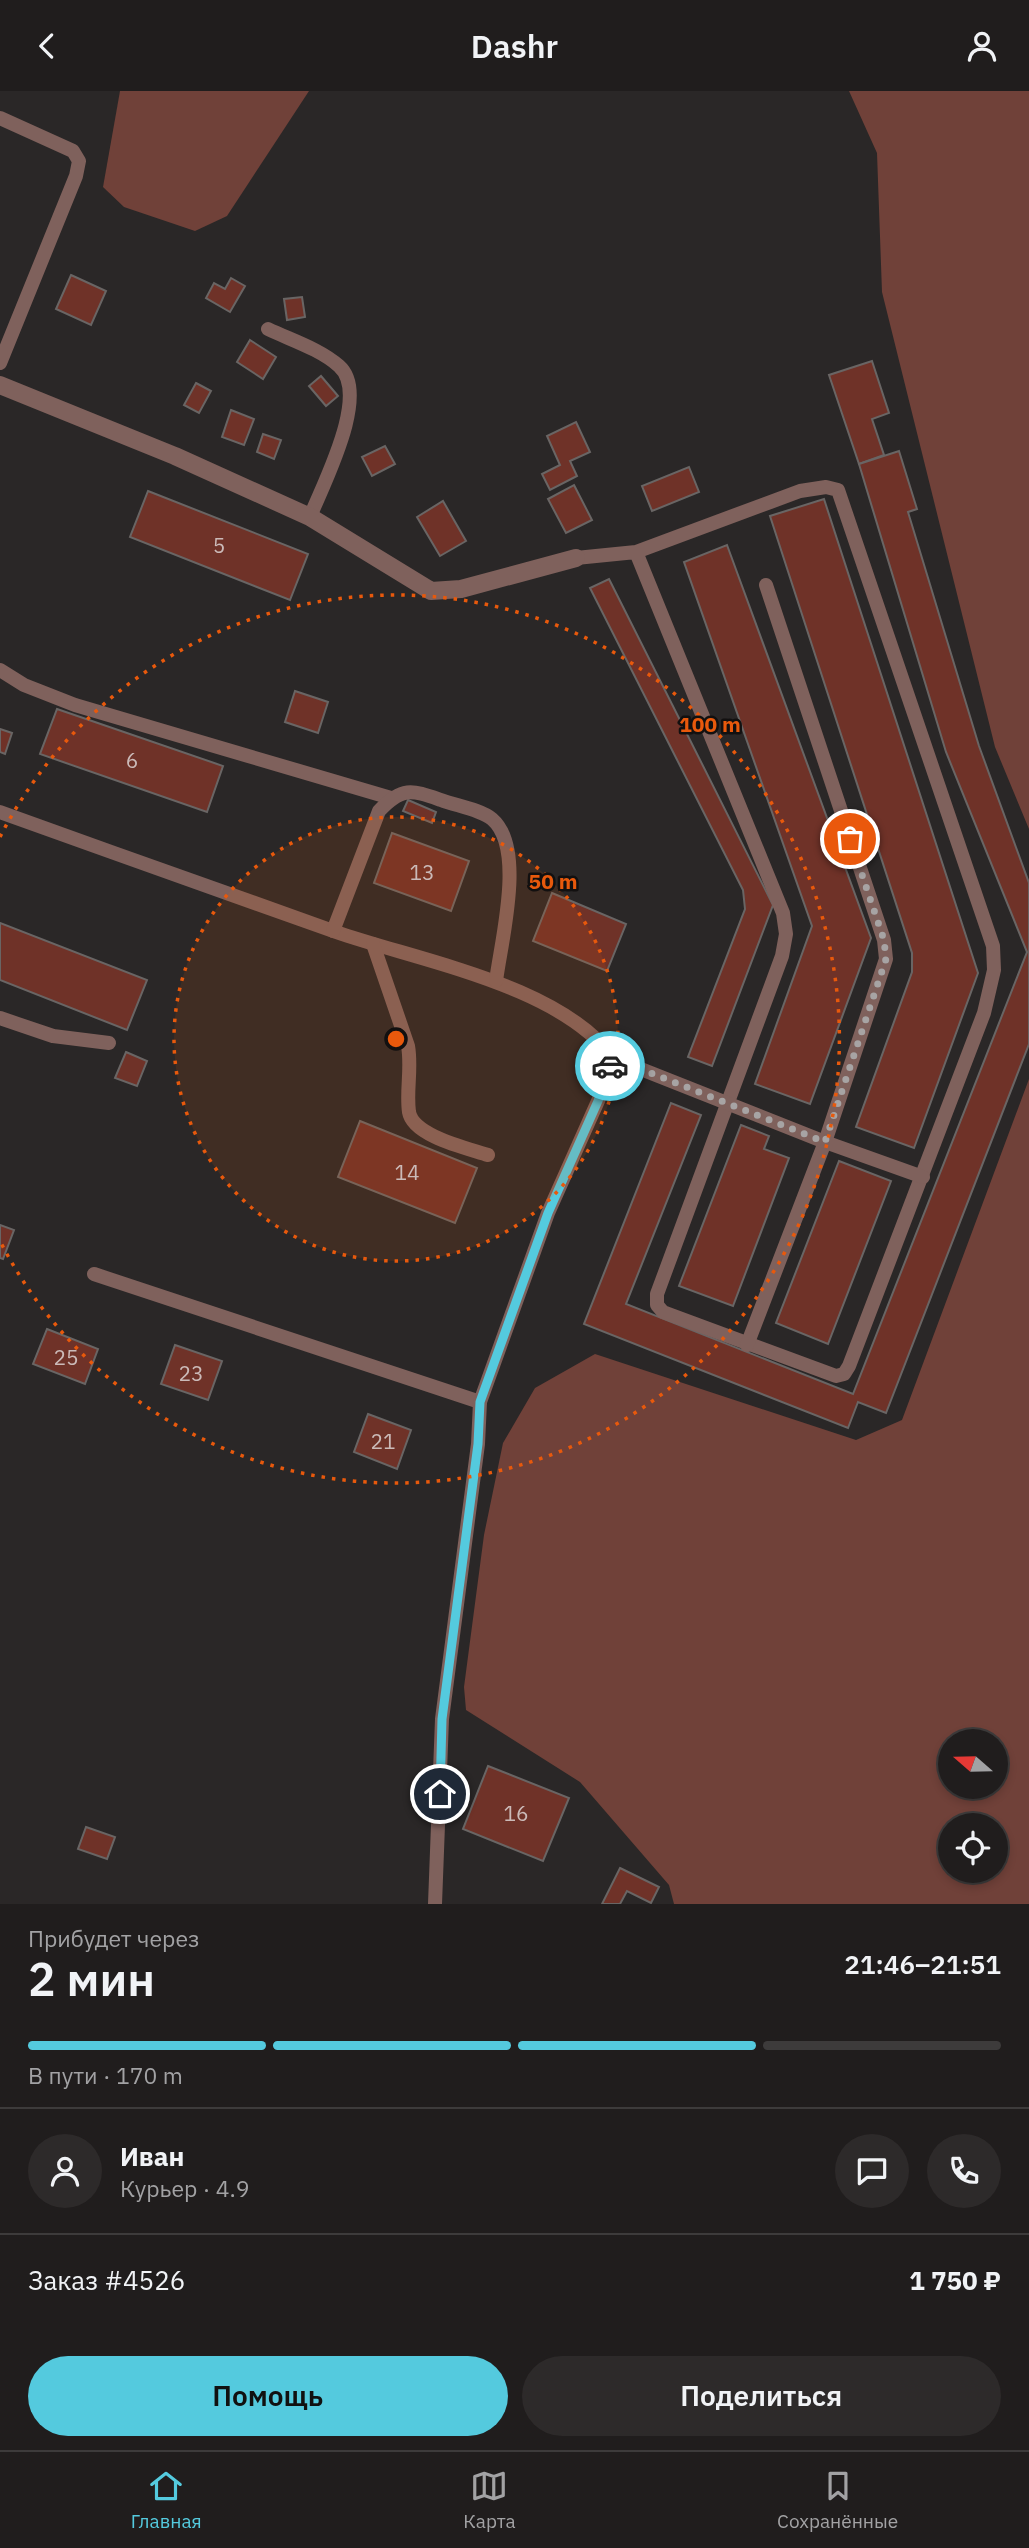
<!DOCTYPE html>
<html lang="ru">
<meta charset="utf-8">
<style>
body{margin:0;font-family:"IBM Plex Sans",sans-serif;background:#2d2a2a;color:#f1f3f6;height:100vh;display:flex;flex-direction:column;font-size:26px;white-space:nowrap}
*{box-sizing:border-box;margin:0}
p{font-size:23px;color:#a2a2a4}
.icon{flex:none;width:38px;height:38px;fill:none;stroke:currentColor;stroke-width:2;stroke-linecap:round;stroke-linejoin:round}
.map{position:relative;height:1813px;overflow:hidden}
.details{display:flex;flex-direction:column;background:#201d1d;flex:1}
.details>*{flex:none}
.needle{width:46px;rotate:290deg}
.controls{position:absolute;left:938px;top:1638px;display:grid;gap:14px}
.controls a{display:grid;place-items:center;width:70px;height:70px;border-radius:50%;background:#201d1d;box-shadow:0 4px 10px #0003,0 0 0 2px #3d3b3b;font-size:35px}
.pin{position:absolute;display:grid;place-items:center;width:60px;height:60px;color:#fff;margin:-30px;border:4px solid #fff;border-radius:50%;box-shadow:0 2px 7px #0007}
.courier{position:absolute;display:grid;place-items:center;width:70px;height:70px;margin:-35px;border:5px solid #54cade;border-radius:50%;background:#fff;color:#222;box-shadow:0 2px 9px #0007}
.head em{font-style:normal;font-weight:600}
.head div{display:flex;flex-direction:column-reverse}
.head{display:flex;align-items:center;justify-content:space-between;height:119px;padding:0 28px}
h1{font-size:46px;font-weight:600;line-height:52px}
.bar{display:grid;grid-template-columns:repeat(4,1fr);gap:10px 7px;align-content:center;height:84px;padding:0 28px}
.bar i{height:9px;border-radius:5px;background:#3d3b3b}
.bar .active{background:#54cade}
.bar p{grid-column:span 4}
.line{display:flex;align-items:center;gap:18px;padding:0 28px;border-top:2px solid #3d3b3b}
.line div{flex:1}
.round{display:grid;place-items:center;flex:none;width:74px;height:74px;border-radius:37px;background:#2d2a2a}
.button{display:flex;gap:14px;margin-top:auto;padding:14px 28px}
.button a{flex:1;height:80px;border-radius:42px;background:#54cade;color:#111;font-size:28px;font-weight:600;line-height:80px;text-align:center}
.button a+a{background:#2d2a2a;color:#f1f3f6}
header{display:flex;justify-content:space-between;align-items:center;height:91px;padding:0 28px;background:#201d1d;font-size:32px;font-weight:600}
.menu{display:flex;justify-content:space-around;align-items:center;height:98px;border-top:2px solid #3d3b3b;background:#201d1d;font-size:19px;color:#a2a2a4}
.menu a{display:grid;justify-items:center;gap:4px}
.menu .active{color:#54cade}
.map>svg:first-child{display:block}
.green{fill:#704139;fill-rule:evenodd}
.building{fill:#6f3228;stroke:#696564;stroke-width:2}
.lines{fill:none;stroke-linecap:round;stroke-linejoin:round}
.service{stroke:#7f615c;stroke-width:14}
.minor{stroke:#7f615c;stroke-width:18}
.done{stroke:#a7a4a4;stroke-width:7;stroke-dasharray:0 12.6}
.route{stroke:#54cade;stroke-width:9}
.ring{fill:none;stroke:#e8590c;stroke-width:3.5;stroke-dasharray:3.5 7}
.labels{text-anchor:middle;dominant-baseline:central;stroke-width:5;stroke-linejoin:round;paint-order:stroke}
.number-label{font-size:21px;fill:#cbbab8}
.centre{fill:#e8590c;stroke:#121010;stroke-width:3.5}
.ring-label{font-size:21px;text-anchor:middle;font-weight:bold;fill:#e8590c;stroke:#121010;stroke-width:5;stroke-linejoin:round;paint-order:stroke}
</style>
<header><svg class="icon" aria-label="back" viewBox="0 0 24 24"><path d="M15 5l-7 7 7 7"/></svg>Dashr<svg class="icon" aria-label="person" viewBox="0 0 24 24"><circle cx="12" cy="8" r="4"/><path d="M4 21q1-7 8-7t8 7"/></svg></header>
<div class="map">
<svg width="1029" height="1813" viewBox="0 0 1029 1813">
<rect width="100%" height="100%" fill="#2a2727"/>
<g class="green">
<path d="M 120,0 L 309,0 L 227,125 L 195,140 L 124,116 L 103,96 Z"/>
<path d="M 849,0 L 1029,0 L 1029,738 L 995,656 L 882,201 L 877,62 Z"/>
<path d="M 1029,988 L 1029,1813 L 674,1813 L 669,1794 L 580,1691 L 466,1619 L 464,1596 L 484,1444 L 503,1352 L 535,1297 L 595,1263 L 856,1349 L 902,1329 ZM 996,1650 L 996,1696 L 950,1696 L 950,1650 ZM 996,1734 L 996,1780 L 950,1780 L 950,1734 Z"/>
</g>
<g class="building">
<path d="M 71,184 L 106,200 L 91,234 L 56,218 Z"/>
<path d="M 231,187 L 245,195 L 230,221 L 206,207 L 214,192 L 225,198 Z"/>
<path d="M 302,206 L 305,226 L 287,229 L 284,208 Z"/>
<path d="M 250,249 L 276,266 L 263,288 L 237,271 Z"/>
<path d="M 872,270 L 889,322 L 872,328 L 884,364 L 859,373 L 829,284 Z"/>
<path d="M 321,285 L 338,305 L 326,315 L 309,295 Z"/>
<path d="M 196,292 L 211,300 L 199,322 L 184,314 Z"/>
<path d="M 231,319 L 254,328 L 244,354 L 222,346 Z"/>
<path d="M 576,331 L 590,361 L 570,370 L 577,385 L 550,399 L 542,383 L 560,374 L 547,345 Z"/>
<path d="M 263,343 L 281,349 L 274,368 L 257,361 Z"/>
<path d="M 385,355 L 395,373 L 372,385 L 362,366 Z"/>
<path d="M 899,360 L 917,418 L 908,421 L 979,655 L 1029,792 L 1029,953 L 886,1322 L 858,1311 L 848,1337 L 584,1233 L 671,1012 L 701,1024 L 626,1213 L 853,1303 L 1027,861 L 946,661 L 859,373 Z"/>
<path d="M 689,376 L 699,401 L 652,420 L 642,395 Z"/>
<path d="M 574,394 L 592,429 L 566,442 L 548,408 Z"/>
<path d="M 148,400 L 308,463 L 290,509 L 130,446 Z"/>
<path d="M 824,408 L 978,882 L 914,1057 L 856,1036 L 912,881 L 912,862 L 770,425 Z"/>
<path d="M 443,410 L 466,450 L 440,465 L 417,426 Z"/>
<path d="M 727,454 L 871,847 L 810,1013 L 755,993 L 812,835 L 684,471 Z"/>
<path d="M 609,488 L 773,814 L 712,975 L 688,966 L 745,818 L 743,799 L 590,497 Z"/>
<path d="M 295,600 L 328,611 L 318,642 L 285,631 Z"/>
<path d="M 57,618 L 223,675 L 207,721 L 40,663 Z"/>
<path d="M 0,638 L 12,642 L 5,663 L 0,661 Z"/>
<path d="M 408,709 L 436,721 L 432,732 L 403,720 Z"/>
<path d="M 392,742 L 469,770 L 451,820 L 374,792 Z"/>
<path d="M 552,802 L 626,833 L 607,880 L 533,850 Z"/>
<path d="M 0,832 L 147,889 L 127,939 L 0,889 Z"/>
<path d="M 126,961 L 147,970 L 137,995 L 115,987 Z"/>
<path d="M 360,1030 L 477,1077 L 455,1132 L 338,1086 Z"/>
<path d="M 741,1034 L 769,1045 L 764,1058 L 789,1067 L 733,1215 L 679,1195 Z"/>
<path d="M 839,1070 L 891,1090 L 828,1253 L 776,1232 Z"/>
<path d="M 0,1134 L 14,1139 L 3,1168 L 0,1167 Z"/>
<path d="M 47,1238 L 98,1258 L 85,1293 L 33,1273 Z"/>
<path d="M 175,1254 L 222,1270 L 208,1309 L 161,1293 Z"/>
<path d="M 368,1323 L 411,1339 L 397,1378 L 354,1361 Z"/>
<path d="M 488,1675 L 569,1707 L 543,1770 L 463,1738 Z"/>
<path d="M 86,1736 L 115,1746 L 107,1768 L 78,1758 Z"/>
<path d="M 620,1777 L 659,1796 L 651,1812 L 627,1800 L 620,1813 L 602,1813 Z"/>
</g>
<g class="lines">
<g class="service">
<path d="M 0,27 L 73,60 L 79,70 L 76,85 L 0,272"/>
<path d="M 268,238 C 291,249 320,258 339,275 C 371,303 323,393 310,426"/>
<path d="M 576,467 L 636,461 L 800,400 L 826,396 L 838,399 L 993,855 L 994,879 L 984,922 L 849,1275 L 844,1283 L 836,1285 L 663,1221 L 657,1214 L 657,1203 L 782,865 L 786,843 L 783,822 L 636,461"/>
<path d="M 0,579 L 24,594 L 75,614 L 391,707"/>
<path d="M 0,721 C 112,761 224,802 336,841 C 419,870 560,894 613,967"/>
<path d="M 333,840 L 379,720 C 402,695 412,699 441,709 C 457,715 479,718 492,728 C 526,757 501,850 496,890"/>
<path d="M 373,853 L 408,955 C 412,977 406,1000 409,1021 C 413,1045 467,1057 488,1064"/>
<path d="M 0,927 L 53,945 L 109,952"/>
<path d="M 94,1183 L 480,1311"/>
<path d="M 747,1254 L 825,1051 L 886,868 L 884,849 L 766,494"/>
<path d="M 435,1813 L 442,1628 L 478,1353 L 480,1311 L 548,1122 L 598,1010 L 613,967 L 825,1051 L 923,1086"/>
</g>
<path class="minor" d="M 0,294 L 175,365 L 310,426 L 431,500 L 461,498 L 576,467"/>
</g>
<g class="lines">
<path class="done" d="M 610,975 L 613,967 L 825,1051 L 886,868 L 884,849 L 850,748"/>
<path class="route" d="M 440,1703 L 442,1628 L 478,1353 L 480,1311 L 548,1122 L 598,1010 L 610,975"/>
</g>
<circle cx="396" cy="948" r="222" fill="#e8590c" fill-opacity=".12"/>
<g class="ring">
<circle cx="396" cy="948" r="222"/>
<path d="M0 746A444 444 0 1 1 0 1150"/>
</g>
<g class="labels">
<g class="number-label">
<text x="219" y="454">5</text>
<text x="132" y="669">6</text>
<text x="422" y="781">13</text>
<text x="407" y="1081">14</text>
<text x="66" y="1266">25</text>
<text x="191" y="1282">23</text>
<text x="383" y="1350">21</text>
<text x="516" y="1722">16</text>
</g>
</g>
<circle cx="396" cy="948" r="10" class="centre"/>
<g class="ring-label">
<text x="710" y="641">100 m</text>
<text x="553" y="798">50 m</text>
</g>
</svg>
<div class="controls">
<a><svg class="needle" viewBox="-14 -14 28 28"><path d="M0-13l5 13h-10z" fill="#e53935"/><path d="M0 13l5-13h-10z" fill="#a2a2a4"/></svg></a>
<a><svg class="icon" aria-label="locate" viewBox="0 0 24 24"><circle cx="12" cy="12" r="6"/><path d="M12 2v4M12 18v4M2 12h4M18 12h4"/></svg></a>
</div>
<div class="pin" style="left:850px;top:748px;background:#ea580c"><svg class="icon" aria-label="bag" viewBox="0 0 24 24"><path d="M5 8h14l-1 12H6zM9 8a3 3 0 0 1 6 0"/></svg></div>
<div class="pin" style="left:440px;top:1703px;background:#1f2937"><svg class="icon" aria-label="home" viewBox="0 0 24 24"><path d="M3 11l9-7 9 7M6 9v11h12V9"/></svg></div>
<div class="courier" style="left:610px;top:975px"><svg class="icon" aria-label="car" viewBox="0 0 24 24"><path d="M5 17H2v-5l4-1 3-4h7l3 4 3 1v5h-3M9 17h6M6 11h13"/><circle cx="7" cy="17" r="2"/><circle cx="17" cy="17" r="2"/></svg></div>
</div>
<section class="details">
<div class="head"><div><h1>2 мин</h1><p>Прибудет через</p></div><em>21:46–21:51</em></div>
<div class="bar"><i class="active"></i><i class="active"></i><i class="active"></i><i></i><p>В пути · 170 m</p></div>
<div class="line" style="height:126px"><a class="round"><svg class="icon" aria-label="person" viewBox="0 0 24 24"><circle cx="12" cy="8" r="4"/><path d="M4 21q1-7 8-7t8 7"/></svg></a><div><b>Иван</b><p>Курьер · 4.9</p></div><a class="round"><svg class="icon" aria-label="chat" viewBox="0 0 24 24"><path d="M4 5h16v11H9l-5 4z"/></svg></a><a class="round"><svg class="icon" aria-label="phone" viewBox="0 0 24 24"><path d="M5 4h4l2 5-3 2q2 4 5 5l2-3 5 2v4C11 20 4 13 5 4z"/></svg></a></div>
<div class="line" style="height:91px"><div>Заказ #4526</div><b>1 750 ₽</b></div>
<div class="button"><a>Помощь</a><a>Поделиться</a></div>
</section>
<nav class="menu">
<a class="active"><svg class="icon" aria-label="home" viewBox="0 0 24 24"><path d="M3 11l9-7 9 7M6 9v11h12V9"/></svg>Главная</a>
<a><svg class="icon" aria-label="map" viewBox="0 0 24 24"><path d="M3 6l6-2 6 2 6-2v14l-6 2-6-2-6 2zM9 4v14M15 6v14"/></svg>Карта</a>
<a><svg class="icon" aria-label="saved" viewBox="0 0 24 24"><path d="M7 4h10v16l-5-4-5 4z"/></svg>Сохранённые</a>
</nav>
